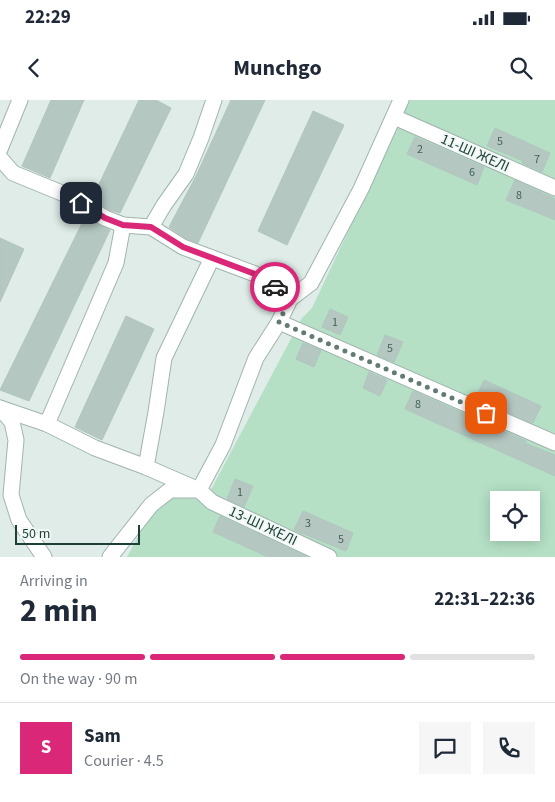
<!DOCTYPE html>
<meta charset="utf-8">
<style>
body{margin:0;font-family:"Source Sans 3",sans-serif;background:#f6f6f7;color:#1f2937;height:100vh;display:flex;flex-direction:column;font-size:19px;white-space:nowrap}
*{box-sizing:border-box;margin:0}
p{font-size:16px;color:#747a83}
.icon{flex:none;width:28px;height:28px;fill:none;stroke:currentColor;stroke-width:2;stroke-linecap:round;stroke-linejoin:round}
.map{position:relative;height:457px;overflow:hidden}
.sheet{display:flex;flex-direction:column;background:#fff;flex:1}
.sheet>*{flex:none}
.fabs{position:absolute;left:490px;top:391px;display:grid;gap:10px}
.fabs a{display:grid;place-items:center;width:50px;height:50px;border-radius:0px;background:#fff;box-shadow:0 2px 12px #0003;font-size:25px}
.scale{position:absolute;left:15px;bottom:12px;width:125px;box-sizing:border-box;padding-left:5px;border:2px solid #1e3e38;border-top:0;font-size:14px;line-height:18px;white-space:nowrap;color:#1e3e38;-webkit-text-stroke:4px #f0f8f5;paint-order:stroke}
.pin{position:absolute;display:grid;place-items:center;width:42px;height:42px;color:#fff;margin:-21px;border-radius:10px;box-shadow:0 2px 8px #0006}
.courier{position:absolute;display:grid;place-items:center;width:50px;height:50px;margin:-25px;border:4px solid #db2777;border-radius:50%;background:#fff;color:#222;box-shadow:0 1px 6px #0007}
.head em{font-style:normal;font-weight:700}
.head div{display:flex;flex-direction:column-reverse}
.head{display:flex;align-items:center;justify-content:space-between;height:85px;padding:0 20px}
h1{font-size:32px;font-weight:700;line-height:38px}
.bar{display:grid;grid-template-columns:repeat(4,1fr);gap:8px 5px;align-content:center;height:60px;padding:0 20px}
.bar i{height:6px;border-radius:4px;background:#e0e1e3}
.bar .active{background:#db2777}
.bar p{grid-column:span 4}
.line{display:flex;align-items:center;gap:12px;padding:0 20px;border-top:1px solid #e0e1e3}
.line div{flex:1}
.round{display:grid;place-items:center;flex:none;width:52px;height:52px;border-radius:0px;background:#f6f6f7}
.status{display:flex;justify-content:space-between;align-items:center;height:35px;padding:0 25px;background:#fff;direction:ltr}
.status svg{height:14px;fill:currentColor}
header{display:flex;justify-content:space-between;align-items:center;height:65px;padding:0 20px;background:#fff;font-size:22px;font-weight:700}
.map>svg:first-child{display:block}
.green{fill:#b5e0c5;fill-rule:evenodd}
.building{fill:#b4c7c1;stroke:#b1c6bf}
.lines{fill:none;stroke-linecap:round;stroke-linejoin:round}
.minor-casing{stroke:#a1b4af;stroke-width:17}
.minor{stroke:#fff;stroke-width:15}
.done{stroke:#627b75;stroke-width:5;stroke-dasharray:0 9}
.route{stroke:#db2777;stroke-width:6}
.labels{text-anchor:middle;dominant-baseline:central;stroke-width:4;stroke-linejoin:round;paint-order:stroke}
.number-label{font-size:12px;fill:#44605a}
.street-label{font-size:15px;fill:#1e3e38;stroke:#f0f8f5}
</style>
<div class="status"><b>22:29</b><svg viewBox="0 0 49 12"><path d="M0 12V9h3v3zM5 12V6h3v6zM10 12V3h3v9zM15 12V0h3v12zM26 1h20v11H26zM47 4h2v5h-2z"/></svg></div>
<header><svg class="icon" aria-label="back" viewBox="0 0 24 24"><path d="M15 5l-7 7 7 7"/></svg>Munchgo<svg class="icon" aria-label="search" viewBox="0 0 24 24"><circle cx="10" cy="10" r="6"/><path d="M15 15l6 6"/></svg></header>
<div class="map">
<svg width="555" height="457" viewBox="0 0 555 457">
<rect width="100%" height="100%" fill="#dfece7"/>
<path class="green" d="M 410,0 L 555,0 L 555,457 L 127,457 C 137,439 151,407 171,399 C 181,394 195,399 205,401 L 302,218 L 312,208 ZM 499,400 L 531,400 L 531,432 L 499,432 Z"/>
<g class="building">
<path d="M 51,0 L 84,0 L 50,78 L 22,66 Z"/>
<path d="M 139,0 L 156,0 L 171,8 L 120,113 L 109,110 L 92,99 Z"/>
<path d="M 231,0 L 265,0 L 198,143 L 187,139 L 169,127 L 195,78 Z"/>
<path d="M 313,11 L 344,25 L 287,145 L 258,131 Z"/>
<path d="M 495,28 L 550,53 L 542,72 L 522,63 L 523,61 L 487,46 Z"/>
<path d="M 415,37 L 484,67 L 477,85 L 407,54 Z"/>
<path d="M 515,80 L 555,99 L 555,120 L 506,100 Z"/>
<path d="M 85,117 L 110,130 L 29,301 L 0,290 Z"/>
<path d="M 0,138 L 24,149 L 0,202 Z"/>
<path d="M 330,209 L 348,217 L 340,235 L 322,227 Z"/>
<path d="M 126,216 L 154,229 L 102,340 L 75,327 Z"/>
<path d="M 385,235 L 403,242 L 394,262 L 377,255 Z"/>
<path d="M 303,243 L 321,250 L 314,267 L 296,259 Z"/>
<path d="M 369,272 L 387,280 L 380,296 L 363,288 Z"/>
<path d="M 484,280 L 541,306 L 533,323 L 476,298 Z"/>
<path d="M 413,291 L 526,341 L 525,343 L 555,355 L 555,376 L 405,309 Z"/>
<path d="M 235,379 L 253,386 L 244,407 L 227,399 Z"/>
<path d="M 303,411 L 353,433 L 346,451 L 294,430 Z"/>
<path d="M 220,416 L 307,457 L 268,457 L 213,432 Z"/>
</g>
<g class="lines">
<g class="minor-casing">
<g id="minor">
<path d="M 394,17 L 555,88"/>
<path d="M 0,49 L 20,0"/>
<path d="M 0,58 L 13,73 L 69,96 L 105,118 L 123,125 L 151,127 L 183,147 L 255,174 L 284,192 L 290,199"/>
<path d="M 151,127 L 164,105 L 186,74 L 201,38 L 214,0"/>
<path d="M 279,222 L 555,343"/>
<path d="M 0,308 L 47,324 L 95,348 L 146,367 L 199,390 L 212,402 L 329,457"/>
<path d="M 0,308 L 12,322 L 16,340 L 11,395 L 19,420 L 44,457"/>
<path d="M 47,324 L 116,163 L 123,125"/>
<path d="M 146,367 L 156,312 L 164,258 L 212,158"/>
<path d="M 110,457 L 151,405 L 170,390 L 199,390 L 223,345 L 256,258 L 279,222 L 290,199 L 311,183 L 361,89 L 401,0"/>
</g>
</g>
<use href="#minor" class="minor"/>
</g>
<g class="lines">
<path class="done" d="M 275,187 L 284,192 L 290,199 L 279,222 L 486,313"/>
<path class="route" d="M 81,103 L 105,118 L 123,125 L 151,127 L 183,147 L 255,174 L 275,187"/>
</g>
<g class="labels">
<g class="number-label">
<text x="500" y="41">5</text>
<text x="420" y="49">2</text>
<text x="537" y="59">7</text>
<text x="472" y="72">6</text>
<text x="519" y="95">8</text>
<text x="335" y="222">1</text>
<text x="390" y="248">5</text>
<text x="418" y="304">8</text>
<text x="240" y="392">1</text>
<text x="308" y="423">3</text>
<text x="341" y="439">5</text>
</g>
<g class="street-label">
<text transform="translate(475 53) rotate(24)">11-ШІ ЖЕЛІ</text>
<text transform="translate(263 426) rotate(25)">13-ШІ ЖЕЛІ</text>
</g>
</g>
</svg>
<div class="fabs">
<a><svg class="icon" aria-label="locate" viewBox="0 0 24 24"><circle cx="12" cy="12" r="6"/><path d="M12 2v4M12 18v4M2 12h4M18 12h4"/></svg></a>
</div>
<div class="scale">50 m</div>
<div class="pin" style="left:486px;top:313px;background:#ea580c"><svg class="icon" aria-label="bag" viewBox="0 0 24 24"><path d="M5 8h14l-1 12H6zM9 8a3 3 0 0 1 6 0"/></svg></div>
<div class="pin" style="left:81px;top:103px;background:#1f2937"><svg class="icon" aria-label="home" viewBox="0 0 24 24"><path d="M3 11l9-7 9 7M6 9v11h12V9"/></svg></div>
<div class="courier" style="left:275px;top:187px"><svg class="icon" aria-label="car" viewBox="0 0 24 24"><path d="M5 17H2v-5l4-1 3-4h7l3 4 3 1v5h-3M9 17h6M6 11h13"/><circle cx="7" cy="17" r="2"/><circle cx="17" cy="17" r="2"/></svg></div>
</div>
<section class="sheet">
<div class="head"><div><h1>2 min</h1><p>Arriving in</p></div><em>22:31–22:36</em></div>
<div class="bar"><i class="active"></i><i class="active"></i><i class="active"></i><i></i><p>On the way · 90 m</p></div>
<div class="line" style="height:90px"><b class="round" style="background:#db2777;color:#fff">S</b><div><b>Sam</b><p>Courier · 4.5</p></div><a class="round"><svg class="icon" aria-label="chat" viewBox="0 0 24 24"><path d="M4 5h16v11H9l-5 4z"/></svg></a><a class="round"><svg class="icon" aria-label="phone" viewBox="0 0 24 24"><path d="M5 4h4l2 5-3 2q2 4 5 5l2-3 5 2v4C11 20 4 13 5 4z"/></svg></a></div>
</section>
